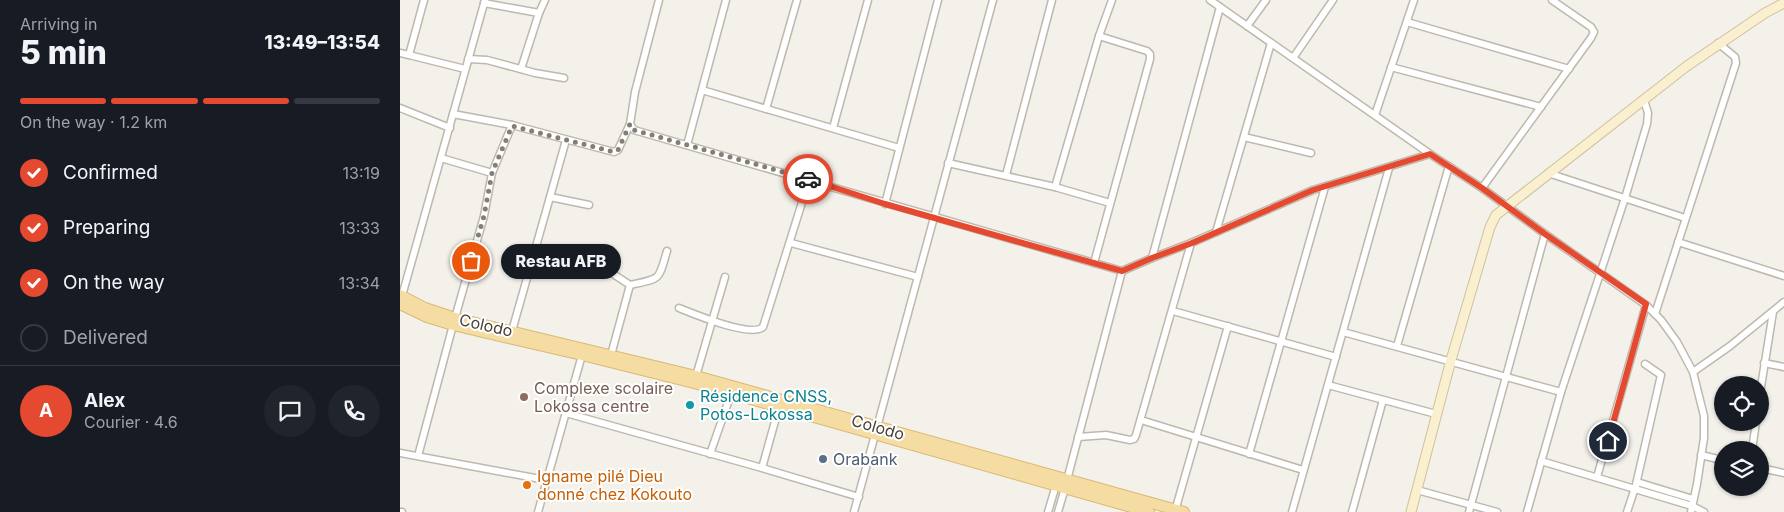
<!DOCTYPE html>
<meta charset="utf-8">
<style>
body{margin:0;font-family:Inter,sans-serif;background:#20242c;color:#f1f3f6;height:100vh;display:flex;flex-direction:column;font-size:19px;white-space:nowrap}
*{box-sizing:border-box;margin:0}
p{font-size:16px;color:#9ea1a6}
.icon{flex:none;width:28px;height:28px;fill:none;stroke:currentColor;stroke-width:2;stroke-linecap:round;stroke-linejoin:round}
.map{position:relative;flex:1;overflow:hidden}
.details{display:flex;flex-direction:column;background:#171b24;width:400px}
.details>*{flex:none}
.tools{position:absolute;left:1314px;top:376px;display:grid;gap:10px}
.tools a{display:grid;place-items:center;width:55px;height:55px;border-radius:50%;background:#171b24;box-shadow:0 1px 4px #0004;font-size:25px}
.pin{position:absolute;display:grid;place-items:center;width:42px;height:42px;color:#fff;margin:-21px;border:2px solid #fff;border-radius:50%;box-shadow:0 1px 5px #0007}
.courier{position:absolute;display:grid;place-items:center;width:50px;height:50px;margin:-25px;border:4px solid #e5492f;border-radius:50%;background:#fff;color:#222;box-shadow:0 1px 6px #0007}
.bubble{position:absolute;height:35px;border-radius:18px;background:#171b24;box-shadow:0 1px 4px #0004;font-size:16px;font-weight:800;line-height:35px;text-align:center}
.headline em{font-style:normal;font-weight:800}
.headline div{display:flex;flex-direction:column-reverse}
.headline{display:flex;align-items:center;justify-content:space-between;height:85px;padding:0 20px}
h1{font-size:32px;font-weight:800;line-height:38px}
.bar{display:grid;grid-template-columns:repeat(4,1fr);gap:8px 5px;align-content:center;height:60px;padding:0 20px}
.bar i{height:6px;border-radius:4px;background:#363941}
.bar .active{background:#e5492f}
.bar p{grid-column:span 4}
.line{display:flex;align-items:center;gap:12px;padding:0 20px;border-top:1px solid #363941}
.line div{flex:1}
.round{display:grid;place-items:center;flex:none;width:52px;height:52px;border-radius:26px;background:#20242c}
ol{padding:0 20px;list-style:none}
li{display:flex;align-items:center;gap:15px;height:55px}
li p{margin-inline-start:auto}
li .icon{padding:5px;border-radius:50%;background:#e5492f;color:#fff;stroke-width:4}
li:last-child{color:#9ea1a6}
li i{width:28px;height:28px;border:2px solid #363941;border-radius:50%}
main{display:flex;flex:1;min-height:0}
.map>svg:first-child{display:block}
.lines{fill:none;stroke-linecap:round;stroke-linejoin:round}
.minor-casing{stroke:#beb8ad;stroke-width:9}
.secondary-casing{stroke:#cec29e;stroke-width:11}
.primary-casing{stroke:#d9b973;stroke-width:12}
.minor{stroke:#fff;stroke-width:6}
.secondary{stroke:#faefce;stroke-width:9}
.primary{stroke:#f5dca2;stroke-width:10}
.done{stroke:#837f77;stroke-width:5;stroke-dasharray:0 9}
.route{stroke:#e5492f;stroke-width:6}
.education-dot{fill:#8d6e63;stroke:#fff;stroke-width:2}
.culture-dot{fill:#0f9aa8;stroke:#fff;stroke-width:2}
.service-dot{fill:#5c6f8a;stroke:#fff;stroke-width:2}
.food-dot{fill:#e8710a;stroke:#fff;stroke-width:2}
.labels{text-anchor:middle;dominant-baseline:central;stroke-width:4;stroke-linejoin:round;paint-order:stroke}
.street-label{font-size:16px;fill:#474139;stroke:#fff}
.education-label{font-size:16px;fill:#785e54;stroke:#fff;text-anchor:start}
.culture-label{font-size:16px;fill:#0d838f;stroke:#fff;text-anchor:start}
.service-label{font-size:16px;fill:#4e5e75;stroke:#fff;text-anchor:start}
.food-label{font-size:16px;fill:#c56008;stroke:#fff;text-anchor:start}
</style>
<main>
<section class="details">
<div class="headline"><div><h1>5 min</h1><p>Arriving in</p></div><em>13:49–13:54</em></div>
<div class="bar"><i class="active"></i><i class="active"></i><i class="active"></i><i></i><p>On the way · 1.2 km</p></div>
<ol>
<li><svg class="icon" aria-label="check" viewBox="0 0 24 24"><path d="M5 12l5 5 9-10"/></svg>Confirmed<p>13:19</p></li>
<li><svg class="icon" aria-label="check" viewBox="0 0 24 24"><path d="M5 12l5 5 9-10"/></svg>Preparing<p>13:33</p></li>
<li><svg class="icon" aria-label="check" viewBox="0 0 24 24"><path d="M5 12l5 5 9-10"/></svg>On the way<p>13:34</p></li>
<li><i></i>Delivered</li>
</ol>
<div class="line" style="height:90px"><b class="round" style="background:#e5492f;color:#fff">A</b><div><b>Alex</b><p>Courier · 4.6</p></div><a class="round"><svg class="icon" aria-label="chat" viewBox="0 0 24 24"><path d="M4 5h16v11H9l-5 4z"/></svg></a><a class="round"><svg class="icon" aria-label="phone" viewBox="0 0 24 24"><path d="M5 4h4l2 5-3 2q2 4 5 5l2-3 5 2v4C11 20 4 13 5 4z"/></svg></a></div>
</section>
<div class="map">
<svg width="1384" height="512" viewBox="0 0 1384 512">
<rect width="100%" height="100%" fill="#f3f1ea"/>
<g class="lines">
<g class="minor-casing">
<g id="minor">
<path d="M 810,0 L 1030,154 L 1082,188 L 1145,234 L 1246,305 L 1261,320 L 1277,342 L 1293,372 L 1304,416 L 1304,438 L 1297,484 L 1291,512"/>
<path d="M 84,3 L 139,13 L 145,0"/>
<path d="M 1007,22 L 1169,69"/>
<path d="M 847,26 L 866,0"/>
<path d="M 0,53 L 9,55 L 24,0"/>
<path d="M 9,55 L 65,69"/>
<path d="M 893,58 L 933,0"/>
<path d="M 68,59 L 87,60 L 135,73 L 164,78"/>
<path d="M 991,67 L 1141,107"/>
<path d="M 121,69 L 139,13"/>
<path d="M 302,90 L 499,148"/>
<path d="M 0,108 L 50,128"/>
<path d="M 366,109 L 397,0"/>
<path d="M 53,114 L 112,125 L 214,152 L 218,150 L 230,124 L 235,92 L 259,0"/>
<path d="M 975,115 L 1014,0"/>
<path d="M 230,124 L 234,130 L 722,271 L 752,258 L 791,243 L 913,190 L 1030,154"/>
<path d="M 433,128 L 468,0"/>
<path d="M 844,137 L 911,153"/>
<path d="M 166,140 L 150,197 L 189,205"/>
<path d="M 287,145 L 326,0"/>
<path d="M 41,158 L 92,173 L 84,216 L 55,318"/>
<path d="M 548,163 L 655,187 L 710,203"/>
<path d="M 92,173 L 112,125"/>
<path d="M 1148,173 L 1285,218"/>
<path d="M 606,175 L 652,0"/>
<path d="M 655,187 L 699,36 L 712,0"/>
<path d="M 1082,188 L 1191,38 L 1194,32 L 1191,27 L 1152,0"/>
<path d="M 485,204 L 538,0"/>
<path d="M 816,232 L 871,43"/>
<path d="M 1278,242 L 1384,276"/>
<path d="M 391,243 L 518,277"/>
<path d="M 752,258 L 820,7"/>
<path d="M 694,263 L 750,59 L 750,54 L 747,51 L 699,36"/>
<path d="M 207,270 L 230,285 L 211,355"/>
<path d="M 230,285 C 262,278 258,281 267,251"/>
<path d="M 2,296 L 85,0"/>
<path d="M 279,308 C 294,314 351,338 363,327 L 409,180"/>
<path d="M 773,311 L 936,357"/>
<path d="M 1255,314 L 1336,63 L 1335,57 L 1318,43"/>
<path d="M 112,331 L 150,197"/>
<path d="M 943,332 L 1161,392"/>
<path d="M 997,346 L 1049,166"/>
<path d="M 1364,363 L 1384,367"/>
<path d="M 1293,372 L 1330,346 L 1384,302"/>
<path d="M 296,376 L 325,277"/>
<path d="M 928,385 L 1036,414"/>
<path d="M 1360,393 L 1373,312"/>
<path d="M 166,413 L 362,468 L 459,497"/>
<path d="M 741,420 L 903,470"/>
<path d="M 678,437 L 706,435 L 730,440 L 734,439 L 736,435 L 791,243"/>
<path d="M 1352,450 L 1356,422"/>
<path d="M 0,453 L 146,480"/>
<path d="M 310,454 L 331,394"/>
<path d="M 849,454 L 925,187"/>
<path d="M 1301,455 L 1322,460"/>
<path d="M 18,456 L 53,325"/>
<path d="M 1141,461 L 1292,506 L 1304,512"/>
<path d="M 362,468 L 379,407"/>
<path d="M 1360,468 L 1384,473"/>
<path d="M 1197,477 L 1246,305"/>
<path d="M 667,480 L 722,271"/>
<path d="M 1235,489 L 1261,375 L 1245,364"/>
<path d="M 1017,490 L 1097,512"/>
<path d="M 775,511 L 828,326"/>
<path d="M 0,512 L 2,512"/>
<path d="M 138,512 L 182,355"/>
<path d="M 454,512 L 593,0"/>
<path d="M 648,512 L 656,485"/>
<path d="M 658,512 L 665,488"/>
<path d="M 892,512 L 989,168"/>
<path d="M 952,512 L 983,400"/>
<path d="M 1069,512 L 1145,234"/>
<path d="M 1127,512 L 1161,392 L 1225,198 L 1247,124 L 1248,113 L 1244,100"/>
<path d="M 1227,512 L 1237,482 L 1293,499"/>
</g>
</g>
<g class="secondary-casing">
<path id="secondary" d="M 1011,512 L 1051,360 L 1090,227 L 1096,215 L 1287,66 L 1365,13 L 1384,3"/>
</g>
<g class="primary-casing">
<g id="primary">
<path d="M 0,295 L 25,308 L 55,318 L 296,376 L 784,512"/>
<path d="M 0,304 L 27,317 L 53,325 L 182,355 L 294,383 L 749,512"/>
</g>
</g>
<use href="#minor" class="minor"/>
<use href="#secondary" class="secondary"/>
<use href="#primary" class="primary"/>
</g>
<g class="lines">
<path class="done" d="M 71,261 L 84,216 L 92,173 L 112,126 L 214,152 L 218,150 L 230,124 L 234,130 L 408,179"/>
<path class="route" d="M 408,179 L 485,204 L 722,271 L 752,258 L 792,243 L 913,190 L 1030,154 L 1082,188 L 1145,234 L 1246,304 L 1208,441"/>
</g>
<circle class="education-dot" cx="124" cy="397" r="5"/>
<circle class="culture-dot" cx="290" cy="405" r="5"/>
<circle class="service-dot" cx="423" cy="459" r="5"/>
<circle class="food-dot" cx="127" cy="485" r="5"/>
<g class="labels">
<g class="street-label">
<text transform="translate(86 325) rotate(13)">Colodo</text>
<text transform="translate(478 427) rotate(16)">Colodo</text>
</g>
<g class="education-label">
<text x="134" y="388">Complexe scolaire<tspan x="134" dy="18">Lokossa centre</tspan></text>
</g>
<g class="culture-label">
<text x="300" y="396">Résidence CNSS,<tspan x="300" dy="18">Potos-Lokossa</tspan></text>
</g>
<g class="service-label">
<text x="433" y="459">Orabank</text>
</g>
<g class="food-label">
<text x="137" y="476">Igname pilé Dieu<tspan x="137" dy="18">donné chez Kokouto</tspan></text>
</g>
</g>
</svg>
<div class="tools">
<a><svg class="icon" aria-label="locate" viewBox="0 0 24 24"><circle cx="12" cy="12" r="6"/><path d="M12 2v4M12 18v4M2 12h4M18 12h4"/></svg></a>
<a><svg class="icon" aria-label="layers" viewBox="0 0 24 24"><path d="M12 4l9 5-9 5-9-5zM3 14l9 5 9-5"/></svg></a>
</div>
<div class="pin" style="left:71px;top:261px;background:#ea580c"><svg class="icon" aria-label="bag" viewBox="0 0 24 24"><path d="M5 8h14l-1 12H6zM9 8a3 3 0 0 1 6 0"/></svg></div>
<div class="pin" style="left:1208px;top:441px;background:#1f2937"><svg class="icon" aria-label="home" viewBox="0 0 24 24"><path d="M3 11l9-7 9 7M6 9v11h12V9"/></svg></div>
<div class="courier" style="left:408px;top:179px"><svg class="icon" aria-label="car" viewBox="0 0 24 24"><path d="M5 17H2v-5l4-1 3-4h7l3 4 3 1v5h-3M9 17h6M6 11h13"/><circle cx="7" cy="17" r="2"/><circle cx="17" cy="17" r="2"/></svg></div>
<div class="bubble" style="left:101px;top:244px;width:120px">Restau AFB</div>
</div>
</main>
